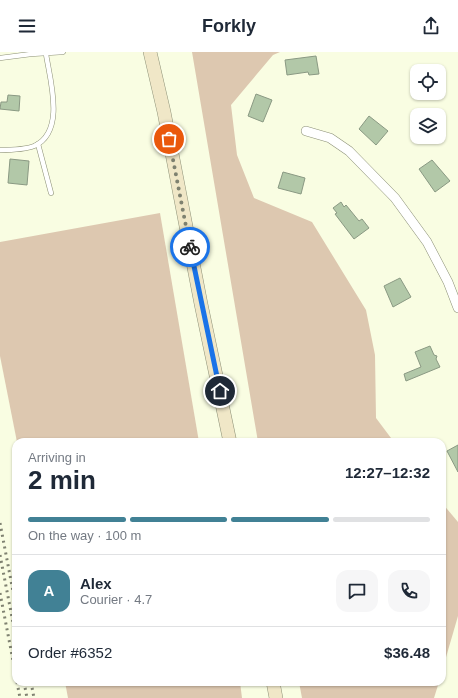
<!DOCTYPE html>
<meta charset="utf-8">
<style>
body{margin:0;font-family:Helvetica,sans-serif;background:#f6f6f7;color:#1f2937;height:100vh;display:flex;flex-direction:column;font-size:15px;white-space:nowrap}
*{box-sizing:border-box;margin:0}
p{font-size:13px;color:#747a83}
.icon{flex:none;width:22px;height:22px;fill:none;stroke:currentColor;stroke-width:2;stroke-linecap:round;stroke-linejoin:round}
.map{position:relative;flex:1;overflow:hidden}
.sheet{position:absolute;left:12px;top:386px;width:434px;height:248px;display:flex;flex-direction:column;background:#fff;border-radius:12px;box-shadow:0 1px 3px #0004}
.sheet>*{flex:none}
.tools{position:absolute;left:410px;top:12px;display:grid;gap:8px}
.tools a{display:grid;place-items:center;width:36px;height:36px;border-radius:8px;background:#fff;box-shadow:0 1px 3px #0004;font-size:20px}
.pin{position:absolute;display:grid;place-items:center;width:34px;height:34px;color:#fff;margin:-17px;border:2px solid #fff;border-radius:50%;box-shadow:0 1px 4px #0007}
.courier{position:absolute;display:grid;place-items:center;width:40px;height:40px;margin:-20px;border:3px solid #1a73e8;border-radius:50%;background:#fff;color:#222;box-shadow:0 1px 5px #0007}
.head em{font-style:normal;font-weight:700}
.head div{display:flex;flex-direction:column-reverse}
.head{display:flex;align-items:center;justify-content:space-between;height:68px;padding:0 16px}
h1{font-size:26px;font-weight:700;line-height:30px}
.bar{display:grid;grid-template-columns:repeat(4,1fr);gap:6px 4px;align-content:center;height:48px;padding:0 16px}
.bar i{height:5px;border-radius:3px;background:#e0e1e3}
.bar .selected{background:#418195}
.bar p{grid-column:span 4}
.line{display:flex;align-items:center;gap:10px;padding:0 16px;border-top:1px solid #e0e1e3}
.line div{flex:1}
.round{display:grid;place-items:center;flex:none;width:42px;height:42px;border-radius:12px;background:#f6f6f7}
header{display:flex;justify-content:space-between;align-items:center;height:52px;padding:0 16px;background:#fff;font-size:18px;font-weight:700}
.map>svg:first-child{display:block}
.green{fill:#ddc8b0}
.building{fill:#b2c8a8;stroke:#8a9983}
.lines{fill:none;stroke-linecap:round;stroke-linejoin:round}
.lane-casing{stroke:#8c9077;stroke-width:5.5}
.street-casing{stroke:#8c9077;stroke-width:10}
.secondary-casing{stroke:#8c9077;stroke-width:14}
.lane{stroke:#fff;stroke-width:4.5}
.street{stroke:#fff;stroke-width:9}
.secondary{stroke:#f0e7c7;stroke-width:13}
.rail{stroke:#7f8271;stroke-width:3;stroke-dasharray:2 4;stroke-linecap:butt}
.done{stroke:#7e8170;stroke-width:4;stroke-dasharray:0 7.2}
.route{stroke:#1a73e8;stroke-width:5}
</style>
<header><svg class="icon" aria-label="menu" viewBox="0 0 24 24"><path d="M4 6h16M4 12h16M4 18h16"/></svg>Forkly<svg class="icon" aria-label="share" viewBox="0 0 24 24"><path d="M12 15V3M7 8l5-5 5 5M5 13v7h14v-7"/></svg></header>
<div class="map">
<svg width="458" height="646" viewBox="0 0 458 646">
<rect width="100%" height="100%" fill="#f9fde2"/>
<g class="green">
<path d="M 192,0 L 280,0 L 273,3 L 231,53 L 237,103 L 254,146 L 312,170 L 366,258 L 375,303 L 376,366 L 394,390 L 258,390 Z"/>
<path d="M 160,161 L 199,390 L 17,390 L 0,304 L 0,190 Z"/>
<path d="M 442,451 L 458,470 L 458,564 L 442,619 Z"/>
<path d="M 65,630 L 240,630 L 242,646 L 68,646 Z"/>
<path d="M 299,630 L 439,630 L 434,646 L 302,646 Z"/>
</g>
<g class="building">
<path d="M 316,4 L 319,22 L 309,23 L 308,20 L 287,23 L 285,8 Z"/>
<path d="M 256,42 L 272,48 L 263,70 L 248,64 Z"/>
<path d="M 8,43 L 20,44 L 19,59 L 0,57 L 1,50 L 7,50 Z"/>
<path d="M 369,64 L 388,79 L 376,93 L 359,77 Z"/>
<path d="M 10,107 L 29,109 L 27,133 L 8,131 Z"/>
<path d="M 432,108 L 450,129 L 435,140 L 419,117 Z"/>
<path d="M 283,120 L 305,126 L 301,142 L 278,136 Z"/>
<path d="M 341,150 L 344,155 L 346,153 L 359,169 L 362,167 L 369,176 L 354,187 L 335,162 L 337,161 L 333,156 Z"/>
<path d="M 400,226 L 411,245 L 393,255 L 384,234 Z"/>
<path d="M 430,294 L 434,303 L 437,304 L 436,307 L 440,315 L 406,329 L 404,322 L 421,315 L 415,300 Z"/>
<path d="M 458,393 L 458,420 L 447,399 Z"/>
</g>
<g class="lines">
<g class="lane-casing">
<g id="lane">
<path d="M 0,6 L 31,2 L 63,0"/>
<path d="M 38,92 L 51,141"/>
<path d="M 0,98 C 11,98 24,98 34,94 C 66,80 50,28 46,2"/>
</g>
</g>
<g class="street-casing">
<path id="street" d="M 306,79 L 330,86 L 349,99 L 395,146 L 427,190 L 448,230 L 458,256"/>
</g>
<g class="secondary-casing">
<g id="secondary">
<path d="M 150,0 L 164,60 L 201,252 L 230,390"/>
<path d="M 273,630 L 276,646"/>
</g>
</g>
<use href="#lane" class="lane"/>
<use href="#street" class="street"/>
<use href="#secondary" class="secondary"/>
<g class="rail">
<path d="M 0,471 L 16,555"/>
<path d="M 0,503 L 16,586"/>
<path d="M 0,541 L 16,624"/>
<path d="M 17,630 L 20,646"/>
<path d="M 24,630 L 27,646"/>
<path d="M 31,630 L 34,646"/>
</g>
</g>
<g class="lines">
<path class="done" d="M 169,87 L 190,195"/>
<path class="route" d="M 190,195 L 220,339"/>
</g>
</svg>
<div class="tools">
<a><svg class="icon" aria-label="locate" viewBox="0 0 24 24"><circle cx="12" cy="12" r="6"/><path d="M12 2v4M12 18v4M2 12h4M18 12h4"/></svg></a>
<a><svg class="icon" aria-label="layers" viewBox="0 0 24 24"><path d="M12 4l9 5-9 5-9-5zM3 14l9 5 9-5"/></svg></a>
</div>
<div class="pin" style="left:169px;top:87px;background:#ea580c"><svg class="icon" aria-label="bag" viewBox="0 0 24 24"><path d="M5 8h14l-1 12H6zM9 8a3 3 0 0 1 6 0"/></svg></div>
<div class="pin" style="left:220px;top:339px;background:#1f2937"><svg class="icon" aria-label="home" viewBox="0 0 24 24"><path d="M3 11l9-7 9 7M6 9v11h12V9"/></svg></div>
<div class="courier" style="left:190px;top:195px"><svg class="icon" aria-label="bike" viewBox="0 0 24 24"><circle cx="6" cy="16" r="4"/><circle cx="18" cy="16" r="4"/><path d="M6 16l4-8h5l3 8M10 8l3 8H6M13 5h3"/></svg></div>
<section class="sheet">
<div class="head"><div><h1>2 min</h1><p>Arriving in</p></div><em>12:27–12:32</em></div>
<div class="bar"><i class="selected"></i><i class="selected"></i><i class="selected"></i><i></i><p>On the way · 100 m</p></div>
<div class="line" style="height:72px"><b class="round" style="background:#418195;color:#fff">A</b><div><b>Alex</b><p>Courier · 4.7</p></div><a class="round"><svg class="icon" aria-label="chat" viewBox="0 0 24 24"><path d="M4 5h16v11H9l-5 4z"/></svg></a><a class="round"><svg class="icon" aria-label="phone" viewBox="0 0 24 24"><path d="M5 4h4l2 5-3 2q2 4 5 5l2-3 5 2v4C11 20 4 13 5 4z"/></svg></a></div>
<div class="line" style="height:52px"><div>Order #6352</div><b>$36.48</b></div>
</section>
</div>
